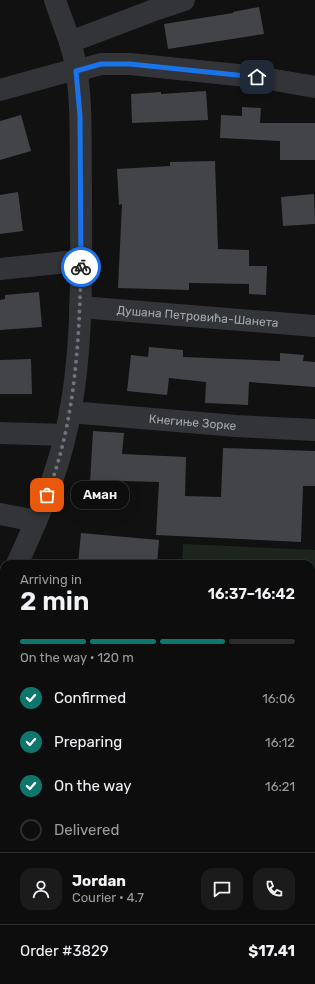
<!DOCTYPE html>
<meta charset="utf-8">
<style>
body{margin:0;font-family:Rubik,sans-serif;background:#1b1b1c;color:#f1f3f6;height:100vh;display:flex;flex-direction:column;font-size:15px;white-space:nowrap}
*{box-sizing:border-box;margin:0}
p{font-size:13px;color:#9a9c9e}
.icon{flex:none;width:22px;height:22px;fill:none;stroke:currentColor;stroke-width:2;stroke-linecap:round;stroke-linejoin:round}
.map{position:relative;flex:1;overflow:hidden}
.drawer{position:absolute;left:0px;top:560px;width:315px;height:424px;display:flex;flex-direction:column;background:#0d0d0e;border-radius:12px 12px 0 0;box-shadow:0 4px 16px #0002,0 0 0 1px #2d2d2e}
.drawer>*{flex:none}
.pin{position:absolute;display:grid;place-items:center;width:34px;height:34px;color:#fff;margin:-17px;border-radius:8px;box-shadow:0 2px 6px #0006}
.courier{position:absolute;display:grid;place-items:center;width:40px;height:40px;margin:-20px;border:3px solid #1a73e8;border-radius:50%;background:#fff;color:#222;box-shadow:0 1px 5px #0007}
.bubble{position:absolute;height:28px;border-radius:12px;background:#0d0d0e;box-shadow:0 4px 16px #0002,0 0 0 1px #2d2d2e;font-size:13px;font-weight:600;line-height:28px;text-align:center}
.headline em{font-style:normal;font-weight:600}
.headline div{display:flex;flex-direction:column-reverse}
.headline{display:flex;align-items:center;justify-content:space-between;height:68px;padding:0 20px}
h1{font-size:26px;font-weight:600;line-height:30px}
.bar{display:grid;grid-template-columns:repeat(4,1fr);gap:6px 4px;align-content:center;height:48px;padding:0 20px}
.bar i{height:5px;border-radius:3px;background:#2d2d2e}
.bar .current{background:#0f766e}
.bar p{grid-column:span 4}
.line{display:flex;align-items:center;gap:10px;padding:0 20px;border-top:1px solid #2d2d2e}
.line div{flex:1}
.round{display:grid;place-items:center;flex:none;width:42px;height:42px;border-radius:12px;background:#1b1b1c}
ol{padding:0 20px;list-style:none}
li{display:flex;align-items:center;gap:12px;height:44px}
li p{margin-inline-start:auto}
li .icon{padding:4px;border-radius:50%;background:#0f766e;color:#fff;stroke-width:4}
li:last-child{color:#9a9c9e}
li i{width:22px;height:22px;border:2px solid #2d2d2e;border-radius:50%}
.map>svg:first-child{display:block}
.built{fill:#1d1d1f}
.green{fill:#1e251e}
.building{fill:#424448}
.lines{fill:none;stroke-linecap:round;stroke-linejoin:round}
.path{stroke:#383b3e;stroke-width:2.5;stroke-dasharray:2 3;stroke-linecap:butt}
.minor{stroke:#323437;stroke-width:22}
.done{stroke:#70747a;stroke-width:4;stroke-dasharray:0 7.2}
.route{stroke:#1a73e8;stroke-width:5}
.labels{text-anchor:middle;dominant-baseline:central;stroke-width:3.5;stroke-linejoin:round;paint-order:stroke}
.street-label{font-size:12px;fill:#a3aab2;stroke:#0c0c0d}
</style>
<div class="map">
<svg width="315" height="984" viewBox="0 0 315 984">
<rect width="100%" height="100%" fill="#111112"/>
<path class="built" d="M 4,614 L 4,713 L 0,713 L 0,618 Z"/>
<g class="green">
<path d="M 183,544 L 315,550 L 315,610 L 311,610 L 311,564 L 182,564 Z"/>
<path d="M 311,756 L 315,756 L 315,978 L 311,973 Z"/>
<path d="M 0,812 L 4,813 L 4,980 L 295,980 L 298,984 L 0,984 Z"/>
</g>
<g class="building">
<path d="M 259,7 L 264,34 L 168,49 L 164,24 L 233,13 L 233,12 Z"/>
<path d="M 206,91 L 208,120 L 132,123 L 131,94 L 161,92 L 161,94 Z"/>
<path d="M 242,107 L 261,108 L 260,123 L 315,123 L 315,160 L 280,160 L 280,141 L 220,138 L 221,115 L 242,116 Z"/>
<path d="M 21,115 L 31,151 L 0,160 L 0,121 Z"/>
<path d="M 215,161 L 218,249 L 249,250 L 249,266 L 267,266 L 266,295 L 249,294 L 249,284 L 189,283 L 189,290 L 118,288 L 122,204 L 119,205 L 117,169 L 170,166 L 170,162 Z"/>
<path d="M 18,192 L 23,231 L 0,234 L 0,195 Z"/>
<path d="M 314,194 L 315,224 L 283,226 L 281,197 Z"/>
<path d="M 39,292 L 42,327 L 0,330 L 0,300 L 5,299 L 5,295 Z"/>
<path d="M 149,347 L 183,350 L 183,357 L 280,361 L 280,353 L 304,355 L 303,361 L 315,362 L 315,387 L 249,382 L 248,405 L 205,403 L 206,382 L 169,378 L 167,395 L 127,391 L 131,355 L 148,357 Z"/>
<path d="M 31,359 L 32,394 L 0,394 L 0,360 Z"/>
<path d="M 93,431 L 124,433 L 122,454 L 186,457 L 185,496 L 221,497 L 223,448 L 315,451 L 315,486 L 303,486 L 301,542 L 156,535 L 159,482 L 121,481 L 121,485 L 90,483 Z"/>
<path d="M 81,533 L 159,540 L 157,564 L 78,564 Z"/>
</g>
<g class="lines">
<g class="path">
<path d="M 0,929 L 4,943"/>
<path d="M 14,980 L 15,984"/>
<path d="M 307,980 L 309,984"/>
</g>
<g class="minor">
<path d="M 70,42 L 157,9 L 184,0"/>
<path d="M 0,90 L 65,72 L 76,71 L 101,64 L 130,64 L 257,77 L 315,87"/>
<path d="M 0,269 L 67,262 L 81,262"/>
<path id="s1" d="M 80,307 L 315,326"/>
<path id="s2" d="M 70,412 L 236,426 L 315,430"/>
<path d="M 0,433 L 65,435"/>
<path d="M 0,514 L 36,521"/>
<path d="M 17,564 C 37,520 57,476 67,428 C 84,351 81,265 81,187 C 80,144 83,99 74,57 C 70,38 61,19 55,0"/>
<path d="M 0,597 L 4,589"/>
<path d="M 0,614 L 4,614"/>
<path d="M 0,713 L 4,713"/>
<path d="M 311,754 L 315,755"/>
</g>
</g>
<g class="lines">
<path class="done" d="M 47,495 C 75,422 79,345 81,267"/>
<path class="route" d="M 81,267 L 80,116 L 76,71 L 101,64 L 130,64 L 257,77"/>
</g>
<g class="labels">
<g class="street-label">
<text stroke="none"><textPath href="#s1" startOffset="118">Душана Петровића-Шанета</textPath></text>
<text stroke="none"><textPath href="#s2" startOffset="123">Кнегиње Зорке</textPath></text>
</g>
</g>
</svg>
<div class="pin" style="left:47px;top:495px;background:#ea580c"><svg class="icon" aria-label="bag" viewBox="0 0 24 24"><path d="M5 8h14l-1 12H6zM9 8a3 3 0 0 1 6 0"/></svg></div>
<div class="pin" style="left:257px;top:77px;background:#1f2937"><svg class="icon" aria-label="home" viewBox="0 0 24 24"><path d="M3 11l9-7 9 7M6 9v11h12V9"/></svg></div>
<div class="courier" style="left:81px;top:267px"><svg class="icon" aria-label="bike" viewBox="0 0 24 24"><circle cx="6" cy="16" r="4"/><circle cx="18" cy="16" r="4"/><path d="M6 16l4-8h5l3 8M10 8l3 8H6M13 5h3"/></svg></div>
<div class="bubble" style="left:71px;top:481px;width:58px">Аман</div>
<section class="drawer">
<div class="headline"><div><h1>2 min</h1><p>Arriving in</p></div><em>16:37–16:42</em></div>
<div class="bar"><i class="current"></i><i class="current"></i><i class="current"></i><i></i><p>On the way · 120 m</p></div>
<ol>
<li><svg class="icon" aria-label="check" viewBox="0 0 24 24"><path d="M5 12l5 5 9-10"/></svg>Confirmed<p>16:06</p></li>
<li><svg class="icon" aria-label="check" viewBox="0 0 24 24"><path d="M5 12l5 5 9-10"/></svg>Preparing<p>16:12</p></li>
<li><svg class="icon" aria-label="check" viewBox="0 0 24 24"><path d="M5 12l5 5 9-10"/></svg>On the way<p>16:21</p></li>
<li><i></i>Delivered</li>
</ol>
<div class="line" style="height:72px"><a class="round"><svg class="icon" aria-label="person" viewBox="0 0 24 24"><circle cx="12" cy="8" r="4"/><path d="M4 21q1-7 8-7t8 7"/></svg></a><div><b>Jordan</b><p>Courier · 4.7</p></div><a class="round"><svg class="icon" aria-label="chat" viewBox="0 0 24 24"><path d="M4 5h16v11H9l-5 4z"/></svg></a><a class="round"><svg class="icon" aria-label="phone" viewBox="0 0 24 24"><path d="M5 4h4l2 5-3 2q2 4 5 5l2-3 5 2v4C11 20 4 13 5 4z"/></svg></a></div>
<div class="line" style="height:52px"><div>Order #3829</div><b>$17.41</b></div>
</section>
</div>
